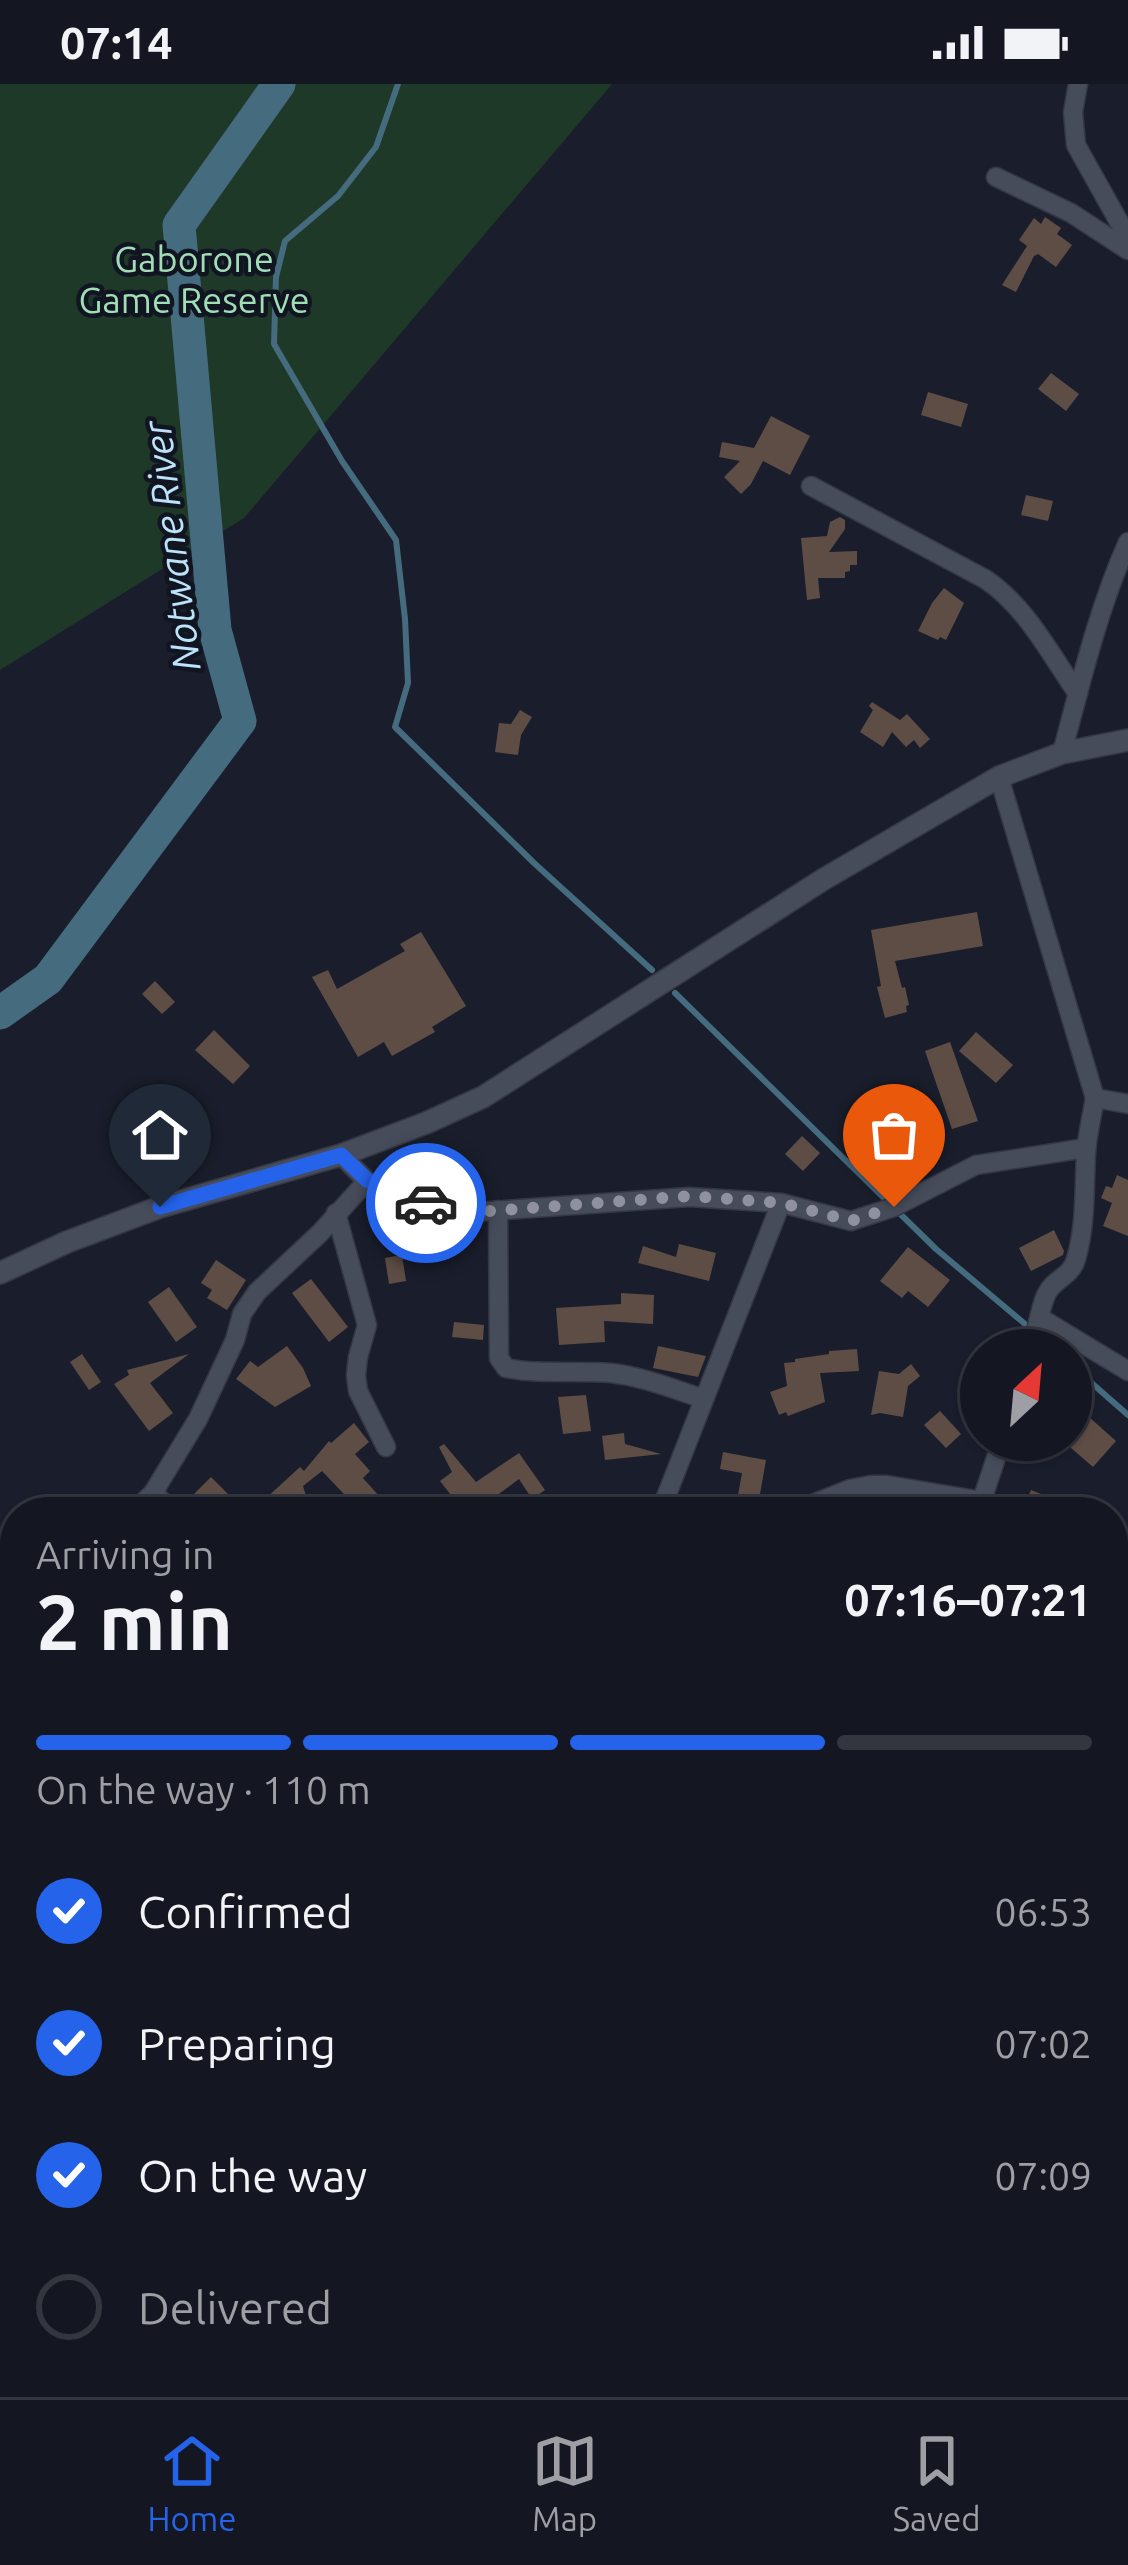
<!DOCTYPE html>
<meta charset="utf-8">
<style>
body{margin:0;font-family:Ubuntu,sans-serif;background:#21232e;color:#f1f3f6;height:100vh;display:flex;flex-direction:column;font-size:45px;white-space:nowrap}
*{box-sizing:border-box;margin:0}
p{font-size:39px;color:#9d9fa5}
.icon{flex:none;width:66px;height:66px;fill:none;stroke:currentColor;stroke-width:2;stroke-linecap:round;stroke-linejoin:round}
.map{position:relative;flex:1;overflow:hidden}
.details{position:absolute;left:0px;top:1413px;width:1128px;height:900px;display:flex;flex-direction:column;background:#141621;border-radius:48px 48px 0 0;box-shadow:0 3px 9px #0004,0 0 0 3px #33353f}
.details>*{flex:none}
.needle{width:78px;rotate:26deg}
.buttons{position:absolute;left:960px;top:1245px;display:grid;gap:24px}
.buttons a{display:grid;place-items:center;width:132px;height:132px;border-radius:50%;background:#141621;box-shadow:0 3px 9px #0004,0 0 0 3px #33353f;font-size:60px}
.pin{position:absolute;display:grid;place-items:center;width:102px;height:102px;color:#fff;margin:-123px -51px;border-radius:50% 50% 50% 0;rotate:-45deg;box-shadow:0 0 12px #0007}
.pin .icon{rotate:45deg}
.courier{position:absolute;display:grid;place-items:center;width:120px;height:120px;margin:-60px;border:9px solid #2563eb;border-radius:50%;background:#fff;color:#222;box-shadow:0 3px 15px #0007}
.headline em{font-style:normal;font-weight:700}
.headline div{display:flex;flex-direction:column-reverse}
.headline{display:flex;align-items:center;justify-content:space-between;height:204px;padding:0 36px}
h1{font-size:78px;font-weight:700;line-height:90px}
.bar{display:grid;grid-template-columns:repeat(4,1fr);gap:18px 12px;align-content:center;height:144px;padding:0 36px}
.bar i{height:15px;border-radius:9px;background:#33353f}
.bar .current{background:#2563eb}
.bar p{grid-column:span 4}
ol{padding:0 36px;list-style:none}
li{display:flex;align-items:center;gap:36px;height:132px}
li p{margin-inline-start:auto}
li .icon{padding:12px;border-radius:50%;background:#2563eb;color:#fff;stroke-width:4}
li:last-child{color:#9d9fa5}
li i{width:66px;height:66px;border:6px solid #33353f;border-radius:50%}
.status{display:flex;justify-content:space-between;align-items:center;height:84px;padding:0 60px;background:#141621;direction:ltr}
.status svg{height:33px;fill:currentColor}
.tabs{display:flex;justify-content:space-around;align-items:center;height:168px;border-top:3px solid #33353f;background:#141621;font-size:33px;color:#9d9fa5}
.tabs a{display:grid;justify-items:center;gap:6px}
.tabs .current{color:#2563eb}
.map>svg:first-child{display:block}
.green{fill:#1f3928}
.lines{fill:none;stroke-linecap:round;stroke-linejoin:round}
.stream{stroke:#456b7f;stroke-width:6}
.river{stroke:#456b7f;stroke-width:33}
.building{fill:#5e4d44}
.minor-casing{stroke:#353844;stroke-width:21}
.tertiary-casing{stroke:#353844;stroke-width:24}
.minor{stroke:#474c5b;stroke-width:18}
.tertiary{stroke:#474c5b;stroke-width:21}
.done{stroke:#8f929e;stroke-width:12;stroke-dasharray:0 21.6}
.route{stroke:#2563eb;stroke-width:15}
.labels{text-anchor:middle;dominant-baseline:central;stroke-width:9;stroke-linejoin:round;paint-order:stroke}
.park-label{font-size:36px;fill:#a1deb5;stroke:#111522}
.water-label{font-size:39px;font-style:italic;fill:#bce3f8;stroke:#111522}
</style>
<div class="status"><b>07:14</b><svg viewBox="0 0 49 12"><path d="M0 12V9h3v3zM5 12V6h3v6zM10 12V3h3v9zM15 12V0h3v12zM26 1h20v11H26zM47 4h2v5h-2z"/></svg></div>
<div class="map">
<svg width="1128" height="2313" viewBox="0 0 1128 2313">
<rect width="100%" height="100%" fill="#1a1e2c"/>
<path class="green" d="M 0,0 L 612,0 L 244,434 L 0,586 Z"/>
<g class="lines">
<g class="stream">
<path d="M 398,0 L 376,63 L 338,112 L 285,157 L 276,193 L 274,260 L 342,377 L 396,456 L 405,535 L 408,599 L 395,643 L 534,779 L 652,886"/>
<path d="M 675,909 L 936,1165 L 1025,1240"/>
<path d="M 1048,1261 L 1054,1266"/>
<path d="M 1071,1281 L 1128,1331"/>
</g>
<path class="river" d="M 0,929 L 48,895 L 240,637 L 215,546 L 179,141 L 279,0"/>
</g>
<g class="building">
<path d="M 1045,133 L 1061,144 L 1057,150 L 1072,161 L 1056,183 L 1038,170 L 1034,172 L 1016,208 L 1002,201 L 1027,162 L 1019,156 L 1034,134 L 1041,140 Z"/>
<path d="M 1051,289 L 1079,310 L 1066,327 L 1038,305 Z"/>
<path d="M 928,308 L 968,320 L 961,343 L 921,331 Z"/>
<path d="M 771,332 L 810,352 L 790,391 L 763,377 L 751,400 L 741,410 L 724,393 L 740,377 L 719,373 L 722,358 L 754,364 Z"/>
<path d="M 1026,411 L 1053,417 L 1048,437 L 1021,431 Z"/>
<path d="M 840,433 L 845,436 L 845,445 L 829,468 L 857,467 L 857,481 L 850,481 L 850,487 L 845,488 L 845,494 L 818,494 L 820,514 L 807,516 L 801,454 L 827,452 L 830,438 Z"/>
<path d="M 944,504 L 964,519 L 946,556 L 940,553 L 938,556 L 918,547 L 932,519 Z"/>
<path d="M 872,618 L 900,636 L 907,630 L 930,655 L 920,664 L 914,656 L 906,663 L 892,648 L 883,663 L 860,648 L 873,626 L 869,622 Z"/>
<path d="M 520,626 L 532,633 L 521,651 L 518,671 L 495,668 L 499,639 L 511,640 Z"/>
<path d="M 977,828 L 983,862 L 895,877 L 902,904 L 905,903 L 909,921 L 906,922 L 907,928 L 885,934 L 877,903 L 881,902 L 871,846 Z"/>
<path d="M 421,848 L 466,922 L 432,943 L 435,948 L 392,972 L 384,958 L 358,973 L 312,893 L 328,886 L 337,905 L 405,867 L 400,860 Z"/>
<path d="M 155,897 L 175,918 L 162,930 L 142,910 Z"/>
<path d="M 214,946 L 250,982 L 233,1000 L 195,966 Z"/>
<path d="M 976,948 L 1013,981 L 996,999 L 959,967 Z"/>
<path d="M 950,958 L 978,1037 L 952,1045 L 925,967 Z"/>
<path d="M 864,1017 L 871,1024 L 873,1022 L 903,1054 L 898,1059 L 903,1064 L 893,1074 L 888,1068 L 882,1074 L 852,1042 L 855,1039 L 848,1032 Z"/>
<path d="M 802,1052 L 820,1069 L 803,1087 L 785,1070 Z"/>
<path d="M 1117,1091 L 1128,1096 L 1128,1152 L 1103,1142 L 1112,1119 L 1101,1114 L 1106,1102 L 1112,1104 Z"/>
<path d="M 1054,1146 L 1064,1167 L 1063,1171 L 1031,1187 L 1019,1164 Z"/>
<path d="M 679,1160 L 716,1169 L 709,1197 L 638,1179 L 643,1162 L 676,1173 Z"/>
<path d="M 908,1163 L 950,1196 L 928,1223 L 908,1207 L 902,1214 L 880,1197 Z"/>
<path d="M 402,1171 L 406,1197 L 389,1200 L 385,1174 Z"/>
<path d="M 216,1176 L 246,1196 L 227,1226 L 207,1214 L 212,1206 L 201,1199 Z"/>
<path d="M 311,1195 L 348,1243 L 329,1258 L 292,1209 Z"/>
<path d="M 169,1203 L 197,1243 L 176,1258 L 148,1218 Z"/>
<path d="M 621,1209 L 654,1211 L 653,1240 L 604,1237 L 605,1258 L 559,1261 L 556,1224 L 621,1220 Z"/>
<path d="M 454,1238 L 484,1241 L 483,1256 L 452,1253 Z"/>
<path d="M 287,1262 L 303,1284 L 311,1302 L 275,1323 L 236,1295 L 250,1277 L 258,1283 Z"/>
<path d="M 658,1262 L 706,1272 L 698,1293 L 653,1284 Z"/>
<path d="M 857,1265 L 859,1287 L 820,1289 L 825,1318 L 788,1332 L 786,1328 L 779,1331 L 770,1308 L 787,1302 L 784,1279 L 795,1278 L 795,1275 L 829,1270 L 829,1267 Z"/>
<path d="M 82,1270 L 101,1298 L 89,1306 L 70,1278 Z"/>
<path d="M 189,1270 L 150,1299 L 173,1329 L 149,1347 L 114,1300 L 129,1291 L 127,1286 Z"/>
<path d="M 911,1280 L 920,1292 L 908,1302 L 903,1333 L 880,1329 L 871,1331 L 879,1287 L 899,1290 Z"/>
<path d="M 586,1311 L 591,1347 L 563,1350 L 558,1313 Z"/>
<path d="M 1071,1317 L 1116,1357 L 1093,1383 L 1071,1364 Z"/>
<path d="M 940,1327 L 961,1350 L 946,1364 L 924,1341 Z"/>
<path d="M 354,1339 L 369,1358 L 355,1370 L 370,1387 L 363,1394 L 379,1412 L 361,1428 L 322,1387 L 303,1402 L 311,1428 L 251,1428 L 300,1383 L 304,1387 L 329,1357 L 331,1359 Z"/>
<path d="M 624,1349 L 625,1360 L 661,1370 L 605,1376 L 602,1352 Z"/>
<path d="M 444,1360 L 476,1398 L 519,1369 L 545,1406 L 532,1415 L 519,1395 L 496,1412 L 509,1428 L 432,1428 L 454,1415 L 440,1397 L 452,1388 L 439,1363 Z"/>
<path d="M 723,1368 L 766,1376 L 760,1410 L 738,1411 L 742,1389 L 720,1385 Z"/>
<path d="M 211,1393 L 246,1428 L 210,1428 L 193,1411 Z"/>
<path d="M 1031,1406 L 1084,1427 L 1084,1428 L 1044,1428 L 1025,1421 Z"/>
<path d="M 1128,1579 L 1128,1609 L 1113,1636 L 1113,1604 Z"/>
<path d="M 1113,1641 L 1128,1649 L 1119,1668 L 1128,1672 L 1128,1686 L 1120,1702 L 1128,1712 L 1113,1728 Z"/>
<path d="M 1128,1983 L 1128,2045 L 1115,2082 L 1113,1995 L 1118,1999 Z"/>
<path d="M 15,2188 L 15,2285 L 0,2276 L 0,2233 L 6,2223 L 0,2220 L 0,2213 Z"/>
<path d="M 919,2298 L 956,2298 L 958,2313 L 920,2313 Z"/>
</g>
<g class="lines">
<g class="minor-casing">
<g id="minor">
<path d="M 1078,0 L 1073,28 L 1076,61 L 1128,154"/>
<path d="M 996,93 L 1071,129 L 1128,166"/>
<path d="M 811,402 L 985,495 C 1026,522 1050,570 1078,610"/>
<path d="M 1062,669 C 1081,598 1098,525 1128,458"/>
<path d="M 999,693 L 1095,1014 C 1092,1032 1087,1051 1086,1070 C 1084,1106 1086,1141 1076,1175 C 1071,1193 1053,1195 1046,1211 C 1039,1227 1037,1248 1031,1266"/>
<path d="M 1095,1014 L 1128,1020"/>
<path d="M 341,1071 L 367,1097 L 432,1121 L 477,1128 L 689,1113 L 781,1119 L 851,1137 L 894,1123 L 976,1081 L 1086,1064"/>
<path d="M 498,1126 L 499,1274 L 506,1284 C 541,1291 576,1286 611,1289 C 644,1293 673,1305 704,1315"/>
<path d="M 336,1129 L 367,1241 L 358,1273 L 356,1291 L 358,1307 L 386,1363"/>
<path d="M 1042,1235 L 1128,1287"/>
<path d="M 153,1409 L 174,1428"/>
<path d="M 133,1428 L 153,1409 L 198,1335 L 235,1256 L 242,1230 L 257,1208 L 320,1149 L 367,1097"/>
<path d="M 660,1428 L 781,1119"/>
<path d="M 690,1428 L 810,1421 L 850,1405 L 871,1401 L 887,1401 L 982,1417"/>
<path d="M 978,1428 L 1002,1356"/>
<path d="M 0,1540 L 15,1529"/>
<path d="M 0,1711 L 15,1706"/>
<path d="M 1114,1754 L 1128,1738"/>
<path d="M 0,1783 L 15,1800"/>
<path d="M 1128,1899 C 1122,1914 1119,1932 1128,1947"/>
<path d="M 1113,2121 L 1128,2124"/>
<path d="M 850,2298 L 856,2313"/>
<path d="M 981,2298 L 991,2313"/>
<path d="M 577,2313 L 622,2298"/>
<path d="M 1023,2313 L 1031,2298"/>
</g>
</g>
<g class="tertiary-casing">
<path id="tertiary" d="M 0,1189 L 67,1158 L 160,1123 L 341,1071 L 426,1039 L 483,1013 L 824,795 L 999,693 L 1062,669 L 1128,656"/>
</g>
<use href="#minor" class="minor"/>
<use href="#tertiary" class="tertiary"/>
</g>
<g class="lines">
<path class="done" d="M 426,1119 L 477,1128 L 689,1112 L 782,1119 L 851,1137 L 894,1123"/>
<path class="route" d="M 160,1123 L 341,1071 L 367,1096 L 426,1119"/>
</g>
<g class="labels">
<g class="park-label">
<text x="194" y="174">Gaborone<tspan x="194" dy="41">Game Reserve</tspan></text>
</g>
<g class="water-label">
<text transform="translate(171 462) rotate(-97)">Notwane River</text>
</g>
</g>
</svg>
<div class="buttons">
<a><svg class="needle" viewBox="-14 -14 28 28"><path d="M0-13l5 13h-10z" fill="#e53935"/><path d="M0 13l5-13h-10z" fill="#9d9fa5"/></svg></a>
</div>
<div class="pin" style="left:894px;top:1123px;background:#ea580c"><svg class="icon" aria-label="bag" viewBox="0 0 24 24"><path d="M5 8h14l-1 12H6zM9 8a3 3 0 0 1 6 0"/></svg></div>
<div class="pin" style="left:160px;top:1123px;background:#1f2937"><svg class="icon" aria-label="home" viewBox="0 0 24 24"><path d="M3 11l9-7 9 7M6 9v11h12V9"/></svg></div>
<div class="courier" style="left:426px;top:1119px"><svg class="icon" aria-label="car" viewBox="0 0 24 24"><path d="M5 17H2v-5l4-1 3-4h7l3 4 3 1v5h-3M9 17h6M6 11h13"/><circle cx="7" cy="17" r="2"/><circle cx="17" cy="17" r="2"/></svg></div>
<section class="details">
<div class="headline"><div><h1>2 min</h1><p>Arriving in</p></div><em>07:16–07:21</em></div>
<div class="bar"><i class="current"></i><i class="current"></i><i class="current"></i><i></i><p>On the way · 110 m</p></div>
<ol>
<li><svg class="icon" aria-label="check" viewBox="0 0 24 24"><path d="M5 12l5 5 9-10"/></svg>Confirmed<p>06:53</p></li>
<li><svg class="icon" aria-label="check" viewBox="0 0 24 24"><path d="M5 12l5 5 9-10"/></svg>Preparing<p>07:02</p></li>
<li><svg class="icon" aria-label="check" viewBox="0 0 24 24"><path d="M5 12l5 5 9-10"/></svg>On the way<p>07:09</p></li>
<li><i></i>Delivered</li>
</ol>
</section>
</div>
<nav class="tabs">
<a class="current"><svg class="icon" aria-label="home" viewBox="0 0 24 24"><path d="M3 11l9-7 9 7M6 9v11h12V9"/></svg>Home</a>
<a><svg class="icon" aria-label="map" viewBox="0 0 24 24"><path d="M3 6l6-2 6 2 6-2v14l-6 2-6-2-6 2zM9 4v14M15 6v14"/></svg>Map</a>
<a><svg class="icon" aria-label="saved" viewBox="0 0 24 24"><path d="M7 4h10v16l-5-4-5 4z"/></svg>Saved</a>
</nav>
